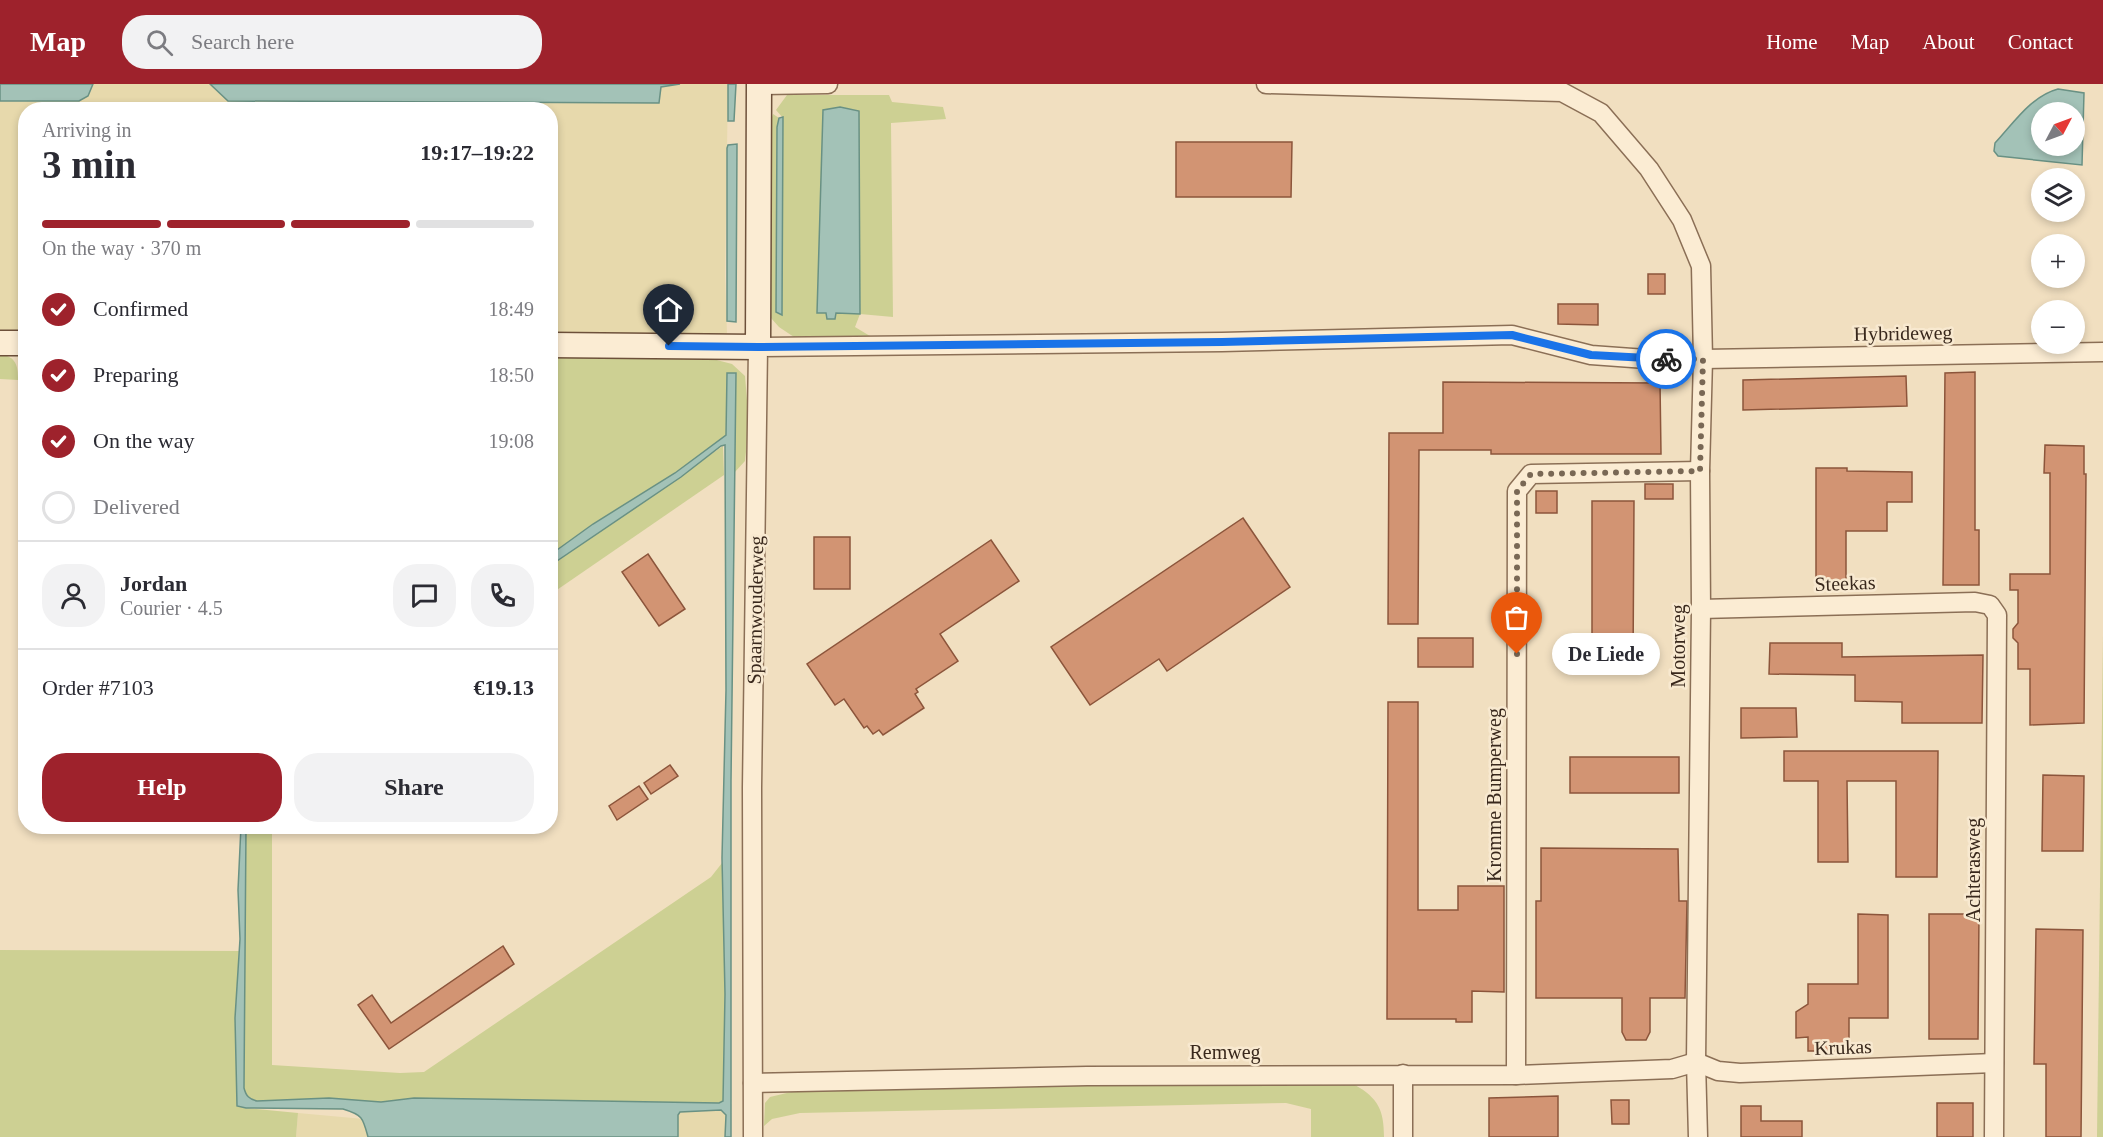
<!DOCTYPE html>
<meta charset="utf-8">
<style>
body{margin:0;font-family:"Times New Roman",serif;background:#f2f2f3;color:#2b2b33;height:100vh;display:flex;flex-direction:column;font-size:22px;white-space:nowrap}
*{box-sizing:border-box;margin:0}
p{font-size:20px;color:#7c7c81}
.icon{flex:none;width:33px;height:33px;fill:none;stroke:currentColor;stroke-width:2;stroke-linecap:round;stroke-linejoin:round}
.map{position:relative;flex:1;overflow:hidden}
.drawer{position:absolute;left:18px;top:18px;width:540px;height:732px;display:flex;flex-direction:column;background:#fff;border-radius:24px;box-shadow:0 3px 9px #0003}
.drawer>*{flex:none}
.needle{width:39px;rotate:49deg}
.fabs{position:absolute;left:2031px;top:18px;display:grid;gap:12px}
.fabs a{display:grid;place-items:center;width:54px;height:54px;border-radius:50%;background:#fff;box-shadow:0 3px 9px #0003;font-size:30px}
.pin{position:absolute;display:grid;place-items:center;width:51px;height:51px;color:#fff;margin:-62px -26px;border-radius:50% 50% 50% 0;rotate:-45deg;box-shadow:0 0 6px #0007}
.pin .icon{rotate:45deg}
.courier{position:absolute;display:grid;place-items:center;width:60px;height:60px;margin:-30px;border:4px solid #1a73e8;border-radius:50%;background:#fff;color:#222;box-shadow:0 2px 8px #0007}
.bubble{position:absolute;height:42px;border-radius:21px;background:#fff;box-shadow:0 3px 9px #0003;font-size:20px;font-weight:700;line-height:42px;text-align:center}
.headline em{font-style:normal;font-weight:700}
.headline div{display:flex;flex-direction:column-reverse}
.headline{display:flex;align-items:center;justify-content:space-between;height:102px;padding:0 24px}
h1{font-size:39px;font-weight:700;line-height:45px}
.bar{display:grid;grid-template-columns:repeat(4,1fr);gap:9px 6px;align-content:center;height:72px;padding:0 24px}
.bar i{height:8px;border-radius:4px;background:#e1e1e2}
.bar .on{background:#9e222c}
.bar p{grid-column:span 4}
.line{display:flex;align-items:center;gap:15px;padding:0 24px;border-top:2px solid #e1e1e2}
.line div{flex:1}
.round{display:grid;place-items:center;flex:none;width:63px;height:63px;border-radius:24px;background:#f2f2f3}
ol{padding:0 24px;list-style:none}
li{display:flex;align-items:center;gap:18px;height:66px}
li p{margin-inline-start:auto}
li .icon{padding:6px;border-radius:50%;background:#9e222c;color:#fff;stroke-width:4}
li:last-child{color:#7c7c81}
li i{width:33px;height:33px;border:3px solid #e1e1e2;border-radius:50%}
.primary-button{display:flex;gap:12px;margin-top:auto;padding:12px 24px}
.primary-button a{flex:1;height:69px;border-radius:24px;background:#9e222c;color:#fff;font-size:24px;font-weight:700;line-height:69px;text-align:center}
.primary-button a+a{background:#f2f2f3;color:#2b2b33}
header{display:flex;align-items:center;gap:36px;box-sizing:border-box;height:84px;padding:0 30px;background:#9e222c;color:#fff}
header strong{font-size:28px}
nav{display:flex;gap:33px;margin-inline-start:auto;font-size:21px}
.search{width:420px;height:54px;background:#f2f2f3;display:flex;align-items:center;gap:15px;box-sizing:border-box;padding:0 21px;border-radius:24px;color:#7c7c81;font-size:22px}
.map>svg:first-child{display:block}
.farmland{fill:#e7d9ac}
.green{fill:#cdd093;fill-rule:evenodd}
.water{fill:#a3c2b7;stroke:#699184;stroke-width:1.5;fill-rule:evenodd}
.building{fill:#d29473;stroke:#8c553b;stroke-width:1.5}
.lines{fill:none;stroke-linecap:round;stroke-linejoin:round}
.street-casing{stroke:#8b6f56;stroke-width:21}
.secondary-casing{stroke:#6d503a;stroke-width:27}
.street{stroke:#fbecd3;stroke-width:18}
.secondary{stroke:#fbecd3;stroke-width:24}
.done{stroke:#796855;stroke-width:6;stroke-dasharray:0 10.8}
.route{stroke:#1a73e8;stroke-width:8}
.labels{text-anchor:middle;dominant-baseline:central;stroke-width:5;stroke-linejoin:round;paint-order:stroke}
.street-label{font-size:20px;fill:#39281c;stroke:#f8e9d0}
</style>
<header>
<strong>Map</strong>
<div class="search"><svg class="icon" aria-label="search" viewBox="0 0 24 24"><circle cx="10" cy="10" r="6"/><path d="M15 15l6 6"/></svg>Search here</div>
<nav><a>Home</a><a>Map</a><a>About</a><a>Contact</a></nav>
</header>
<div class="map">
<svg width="2103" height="1053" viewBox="0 0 2103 1053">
<rect width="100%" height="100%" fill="#f1dfc0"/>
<g class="farmland">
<path d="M 93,0 L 210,0 L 228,17 L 659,19 L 661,3 L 680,0 L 728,0 L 725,192 L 727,249 L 701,253 L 551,252 L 550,26 L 26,26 L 25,250 L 0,250 L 0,17 L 79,17 L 88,12 Z"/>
<path d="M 683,1026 L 721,1026 L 726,1031 L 725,1053 L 678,1053 L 678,1031 Z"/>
<path d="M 298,1029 L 364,1035 L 368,1053 L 296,1053 Z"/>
</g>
<g class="green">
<path d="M 787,11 L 889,11 L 892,18 L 943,23 L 946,35 L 891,39 L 893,233 L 860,230 L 855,243 L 870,252 L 794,253 L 779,243 L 771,234 L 769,226 L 770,39 L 773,30 L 779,34 L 777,43 L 776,228 L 782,231 L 783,34 L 776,26 ZM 821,133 L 860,230 L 836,229 L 835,235 L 827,235 L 826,229 L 817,229 Z"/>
<path d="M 0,270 C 16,273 18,281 18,296 L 0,295 Z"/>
<path d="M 551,273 L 709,274 L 732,280 L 745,292 L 749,340 L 745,377 L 734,389 L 736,290 L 727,289 L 726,351 L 675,389 L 593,440 L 551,471 Z"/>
<path d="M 723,362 L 724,391 L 551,510 L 551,481 Z"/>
<path d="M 2103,550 L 2103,1053 L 2097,1053 Z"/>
<path d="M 246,743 L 272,743 L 272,981 L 400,989 L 424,988 L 711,793 L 722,779 L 725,910 L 723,1017 L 719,1019 L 414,1014 L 381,1018 L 329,1014 L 257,1017 C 249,1014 246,1012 244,1004 Z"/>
<path d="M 0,866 L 239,867 L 235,934 L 237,1022 L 246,1024 L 298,1029 L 296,1053 L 0,1053 Z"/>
<path d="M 1355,1001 C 1378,1014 1384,1026 1384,1053 L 1311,1053 L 1311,1025 L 1286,1019 L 800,1029 L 772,1035 L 764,1042 L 765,1019 L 770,1013 L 791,1008 L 891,1002 Z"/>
</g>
<g class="water">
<path d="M 0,0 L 93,0 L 88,12 L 79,17 L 0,17 Z"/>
<path d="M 210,0 L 680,0 L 661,3 L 659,19 L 228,17 Z"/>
<path d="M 728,0 L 736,0 L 734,37 L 728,37 Z"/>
<path d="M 2058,5 L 2084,9 L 2082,81 L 1998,72 L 1994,67 L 1995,59 C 2013,40 2031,12 2058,5 ZM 2042,28 L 2074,28 L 2074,62 L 2042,62 Z"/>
<path d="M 840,23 L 859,27 L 860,230 L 836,229 L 835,235 L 827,235 L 826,229 L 817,229 L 823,26 Z"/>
<path d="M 783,33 L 782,231 L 776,228 L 777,43 L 779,34 Z"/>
<path d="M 737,60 L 736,238 L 727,237 L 727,64 L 728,61 Z"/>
<path d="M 727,289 L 736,289 L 731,697 L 731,1053 L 725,1053 L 726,1031 L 721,1026 L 680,1028 L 678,1031 L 678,1053 L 368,1053 C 363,1034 363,1031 343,1025 L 246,1024 L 237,1022 L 235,934 L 240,855 L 238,806 L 241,742 L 246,743 L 244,1004 C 246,1012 249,1015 257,1017 L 329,1014 L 381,1018 L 414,1014 L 719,1019 L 723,1017 L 725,910 L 722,774 L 726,606 L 725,361 L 721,362 L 681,393 L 551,481 L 550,471 L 593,440 L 675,389 L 726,351 Z"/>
</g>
<g class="building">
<path d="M 1176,58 L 1292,58 L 1291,113 L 1176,113 Z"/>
<rect x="1648" y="190" width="17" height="20"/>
<path d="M 1558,220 L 1598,220 L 1598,241 L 1558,240 Z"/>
<path d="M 1975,288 L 1975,446 L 1979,446 L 1979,501 L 1943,501 L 1945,289 Z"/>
<path d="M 1906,292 L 1907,322 L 1743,326 L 1743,296 Z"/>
<path d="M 1443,298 L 1660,299 L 1661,370 L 1491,370 L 1491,366 L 1419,366 L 1418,540 L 1388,540 L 1389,349 L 1443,349 Z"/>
<path d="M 2045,361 L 2084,362 L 2084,390 L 2086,390 L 2084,639 L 2030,641 L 2030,585 L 2018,585 L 2018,559 L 2013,554 L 2013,545 L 2018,539 L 2018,506 L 2010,506 L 2010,490 L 2050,490 L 2050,389 L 2044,389 Z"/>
<path d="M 1816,384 L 1847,384 L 1847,387 L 1912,388 L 1912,418 L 1887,418 L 1887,447 L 1846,447 L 1846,503 L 1816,503 Z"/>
<rect x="1645" y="400" width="28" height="15"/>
<rect x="1536" y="407" width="21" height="22"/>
<path d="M 1592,417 L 1634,417 L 1633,582 L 1592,582 Z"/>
<path d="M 1243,434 L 1290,503 L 1167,587 L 1159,575 L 1090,621 L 1051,563 Z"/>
<rect x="814" y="453" width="36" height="52"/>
<path d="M 991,456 L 1019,497 L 940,550 L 958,577 L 916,605 L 918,608 L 915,610 L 924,624 L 883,651 L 879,646 L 873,650 L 867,642 L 864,644 L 844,615 L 835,621 L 807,580 Z"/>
<path d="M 648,470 L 685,525 L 659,542 L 622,488 Z"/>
<rect x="1418" y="554" width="55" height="29"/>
<path d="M 1770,559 L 1842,559 L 1842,573 L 1983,571 L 1982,639 L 1902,639 L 1902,618 L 1855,617 L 1855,591 L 1769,590 Z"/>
<path d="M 1388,618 L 1418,618 L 1418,826 L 1458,826 L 1458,802 L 1504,802 L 1504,908 L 1472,907 L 1472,938 L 1456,938 L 1456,935 L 1387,935 Z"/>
<path d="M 1741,624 L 1796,624 L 1797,653 L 1741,654 Z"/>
<path d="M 1784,667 L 1938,667 L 1937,793 L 1896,793 L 1896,697 L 1847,697 L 1848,778 L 1818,778 L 1818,697 L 1784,697 Z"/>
<rect x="1570" y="673" width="109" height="36"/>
<path d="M 670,681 L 678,692 L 651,710 L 644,699 Z"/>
<path d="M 2043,691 L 2084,692 L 2083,767 L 2042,767 Z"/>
<path d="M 639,702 L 648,715 L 617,736 L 609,722 Z"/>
<path d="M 1541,764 L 1678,765 L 1679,817 L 1687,817 L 1685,914 L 1650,914 L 1650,948 L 1646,956 L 1626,956 L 1622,948 L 1622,914 L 1536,914 L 1536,817 L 1541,817 Z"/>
<path d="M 1858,830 L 1888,831 L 1888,934 L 1849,934 L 1849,967 L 1808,967 L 1808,953 L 1796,954 L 1796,928 L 1808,920 L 1808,900 L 1858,900 Z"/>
<path d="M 1929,830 L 1979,830 L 1978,955 L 1929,955 Z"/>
<path d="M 2036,845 L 2083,846 L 2081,1053 L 2046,1053 L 2046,980 L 2034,980 Z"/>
<path d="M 503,862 L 514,880 L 389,965 L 358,921 L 372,911 L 391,939 Z"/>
<path d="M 1558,1012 L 1558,1053 L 1489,1053 L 1489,1014 Z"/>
<path d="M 1611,1016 L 1629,1016 L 1629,1040 L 1612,1040 Z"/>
<rect x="1937" y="1019" width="36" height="34"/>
<path d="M 1741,1022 L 1761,1022 L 1761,1037 L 1802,1037 L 1802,1053 L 1741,1053 Z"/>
</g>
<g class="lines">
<g class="street-casing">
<g id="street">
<path d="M 1266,0 L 1562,8 L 1601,29 L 1649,85 L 1682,136 L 1701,182 L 1703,275 L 1700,387 L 1701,525 L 1696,978 L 1698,1053"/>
<path d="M 759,1 L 828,0"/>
<path d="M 1701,525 L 1975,518 L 1990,521 L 1997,531 L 1994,1053"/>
<path d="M 1696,978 L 1718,987 L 1740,989 L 1994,979"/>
<path d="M 1403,990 L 1403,1053"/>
<path d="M 1516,991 L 1517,407 L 1531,390 L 1700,387"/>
<path d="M 753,999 L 1087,992 L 1516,991 L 1672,985 L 1696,978"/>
<path d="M 753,1053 L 752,704 L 758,263 L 1222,258 L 1512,251 L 1591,271 L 1646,275 L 1703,275 L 2103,268"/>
</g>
</g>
<g class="secondary-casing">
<g id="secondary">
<path d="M 0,259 L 26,259"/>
<path d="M 550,261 L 758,263 L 759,0"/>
</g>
</g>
<use href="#street" class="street"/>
<use href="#secondary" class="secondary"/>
</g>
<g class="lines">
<path class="done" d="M 1517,570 L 1517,407 L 1531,390 L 1700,387 L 1703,275 L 1666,275"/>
<path class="route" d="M 669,262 L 758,263 L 1222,258 L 1512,251 L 1591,271 L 1666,275"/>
</g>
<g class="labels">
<g class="street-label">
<text transform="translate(1903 249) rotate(-1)">Hybrideweg</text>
<text transform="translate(1845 499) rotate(-2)">Steekas</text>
<text transform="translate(755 526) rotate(-89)">Spaarnwouderweg</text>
<text transform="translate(1678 562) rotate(-90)">Motorweg</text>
<text transform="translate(1494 711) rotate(-90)">Kromme Bumperweg</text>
<text transform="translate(1973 786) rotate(-90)">Achterasweg</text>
<text transform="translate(1843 963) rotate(-2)">Krukas</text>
<text x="1225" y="968">Remweg</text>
</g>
</g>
</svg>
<div class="fabs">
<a><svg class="needle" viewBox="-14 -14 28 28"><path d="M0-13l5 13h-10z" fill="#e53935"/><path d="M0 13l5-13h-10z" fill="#7c7c81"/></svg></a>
<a><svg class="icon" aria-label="layers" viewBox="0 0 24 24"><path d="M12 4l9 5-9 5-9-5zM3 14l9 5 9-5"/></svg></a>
<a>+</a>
<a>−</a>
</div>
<div class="pin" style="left:1517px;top:570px;background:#ea580c"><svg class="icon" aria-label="bag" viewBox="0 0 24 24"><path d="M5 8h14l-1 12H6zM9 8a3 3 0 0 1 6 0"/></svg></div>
<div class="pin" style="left:669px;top:262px;background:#1f2937"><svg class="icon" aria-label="home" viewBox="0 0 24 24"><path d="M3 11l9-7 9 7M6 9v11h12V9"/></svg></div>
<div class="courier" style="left:1666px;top:275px"><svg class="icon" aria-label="bike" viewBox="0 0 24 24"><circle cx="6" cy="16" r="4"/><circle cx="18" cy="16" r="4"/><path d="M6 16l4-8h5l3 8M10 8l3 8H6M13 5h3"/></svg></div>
<div class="bubble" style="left:1552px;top:549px;width:108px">De Liede</div>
<section class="drawer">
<div class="headline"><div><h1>3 min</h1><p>Arriving in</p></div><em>19:17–19:22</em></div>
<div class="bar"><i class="on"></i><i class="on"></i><i class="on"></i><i></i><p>On the way · 370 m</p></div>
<ol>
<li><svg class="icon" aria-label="check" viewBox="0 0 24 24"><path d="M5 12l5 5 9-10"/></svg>Confirmed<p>18:49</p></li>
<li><svg class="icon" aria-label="check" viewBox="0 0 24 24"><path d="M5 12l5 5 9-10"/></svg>Preparing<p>18:50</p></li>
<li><svg class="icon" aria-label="check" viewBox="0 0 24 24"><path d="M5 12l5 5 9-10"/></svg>On the way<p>19:08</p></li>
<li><i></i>Delivered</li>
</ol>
<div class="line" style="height:108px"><a class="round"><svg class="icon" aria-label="person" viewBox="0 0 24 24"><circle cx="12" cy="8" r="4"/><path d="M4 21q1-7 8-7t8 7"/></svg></a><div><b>Jordan</b><p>Courier · 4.5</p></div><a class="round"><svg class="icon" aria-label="chat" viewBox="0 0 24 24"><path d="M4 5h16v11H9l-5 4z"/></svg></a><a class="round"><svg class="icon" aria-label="phone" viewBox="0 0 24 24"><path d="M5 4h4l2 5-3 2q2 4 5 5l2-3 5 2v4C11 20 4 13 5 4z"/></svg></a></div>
<div class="line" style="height:78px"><div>Order #7103</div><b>€19.13</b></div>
<div class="primary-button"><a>Help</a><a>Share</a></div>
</section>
</div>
